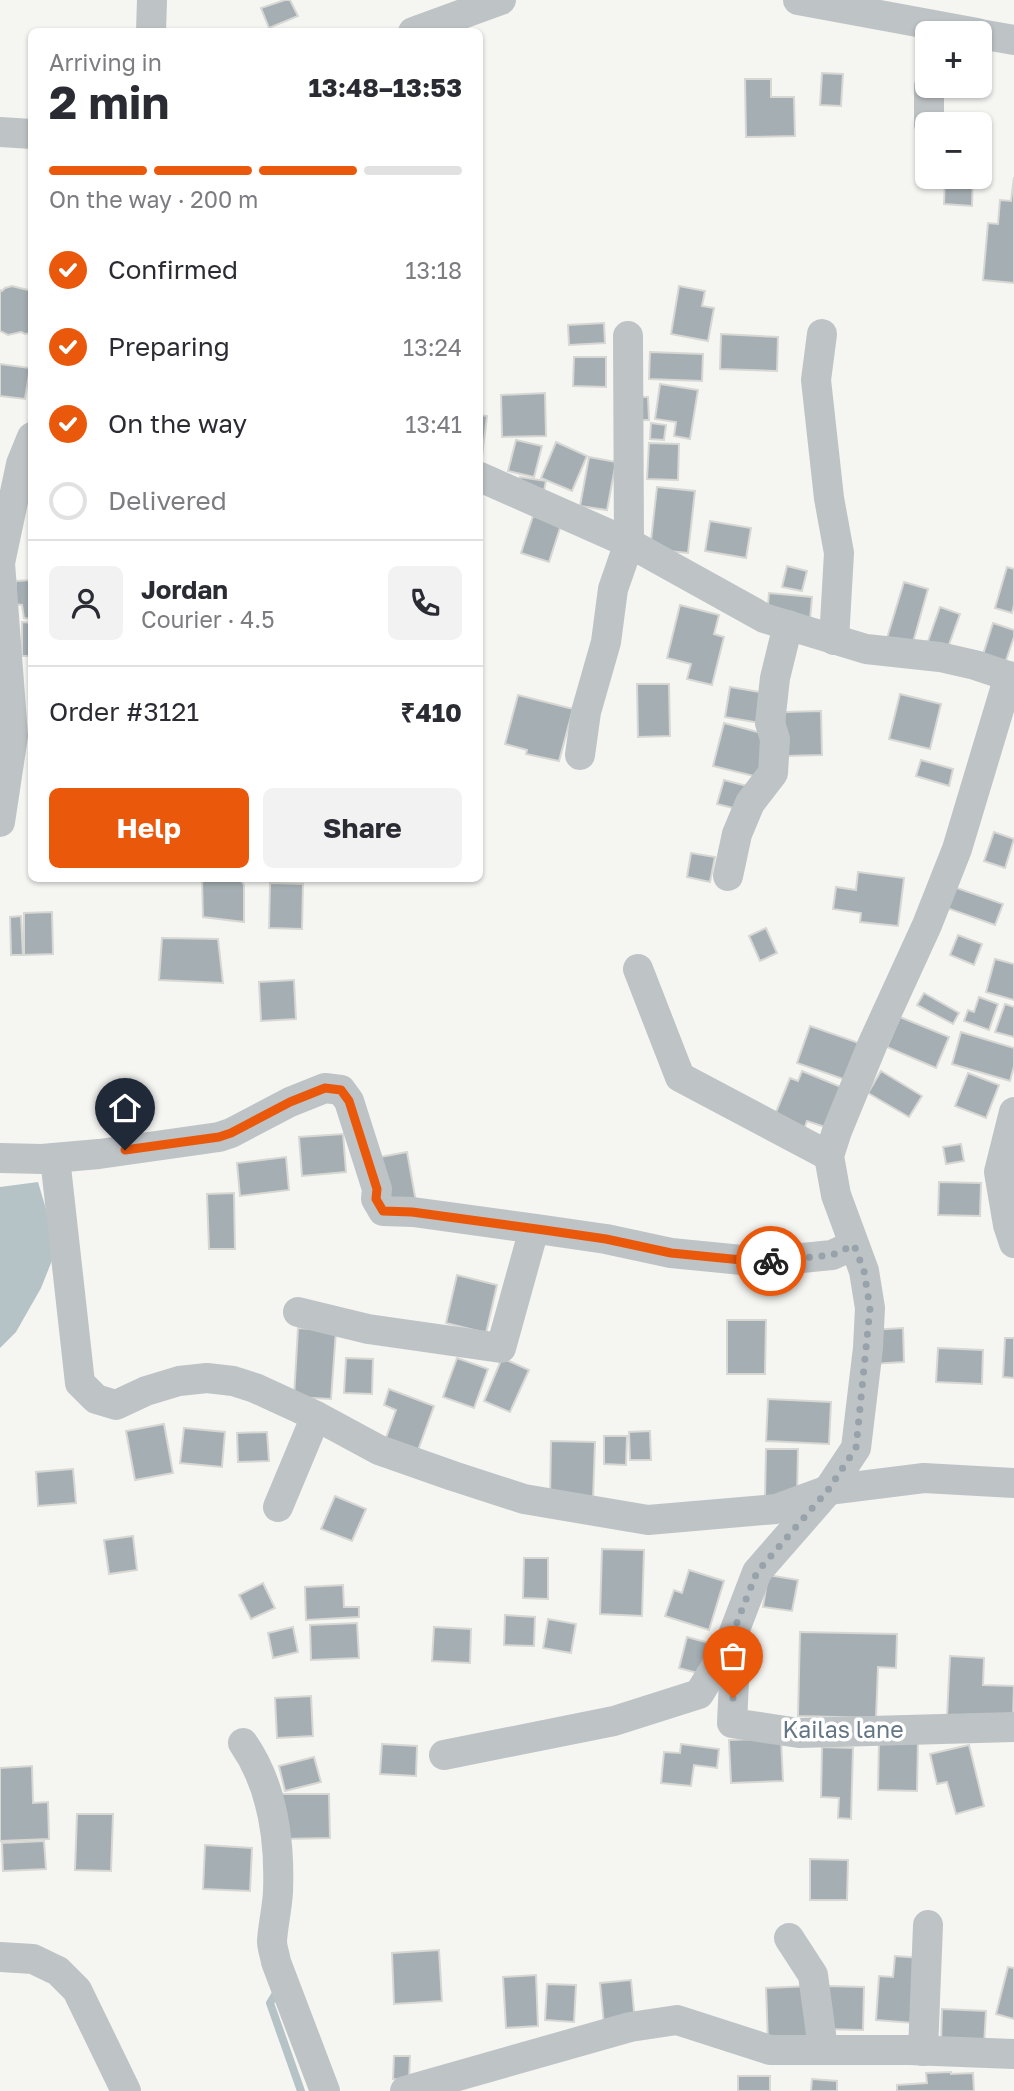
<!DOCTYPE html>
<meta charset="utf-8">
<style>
body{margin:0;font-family:"Golos Text",sans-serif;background:#f2f2f3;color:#2b2b33;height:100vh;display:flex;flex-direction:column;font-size:26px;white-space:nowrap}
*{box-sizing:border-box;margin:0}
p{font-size:23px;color:#7c7c81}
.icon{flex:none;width:38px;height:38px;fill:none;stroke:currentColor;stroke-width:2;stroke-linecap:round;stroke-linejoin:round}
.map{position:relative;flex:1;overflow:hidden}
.drawer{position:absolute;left:28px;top:28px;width:455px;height:854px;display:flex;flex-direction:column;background:#fff;border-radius:10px;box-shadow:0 2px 5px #0004}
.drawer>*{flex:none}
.fabs{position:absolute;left:915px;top:21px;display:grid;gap:14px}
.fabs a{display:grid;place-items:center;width:77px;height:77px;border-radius:10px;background:#fff;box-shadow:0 2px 5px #0004;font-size:35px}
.pin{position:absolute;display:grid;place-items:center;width:60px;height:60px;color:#fff;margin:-72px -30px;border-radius:50% 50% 50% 0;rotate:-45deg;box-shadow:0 0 7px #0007}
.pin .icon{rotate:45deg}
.courier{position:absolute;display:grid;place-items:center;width:70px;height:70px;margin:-35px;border:5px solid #ea580c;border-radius:50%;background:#fff;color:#222;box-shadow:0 2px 9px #0007}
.headline em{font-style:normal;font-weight:700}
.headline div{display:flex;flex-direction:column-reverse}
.headline{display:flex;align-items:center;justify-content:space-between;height:119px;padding:0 21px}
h1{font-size:46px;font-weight:700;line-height:52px}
.bar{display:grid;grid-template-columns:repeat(4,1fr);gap:10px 7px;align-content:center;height:84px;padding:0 21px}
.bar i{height:9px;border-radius:5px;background:#e1e1e2}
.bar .active{background:#ea580c}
.bar p{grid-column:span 4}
.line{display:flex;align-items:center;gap:18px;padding:0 21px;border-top:2px solid #e1e1e2}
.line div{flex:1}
.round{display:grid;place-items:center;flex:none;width:74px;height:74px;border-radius:10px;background:#f2f2f3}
ol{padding:0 21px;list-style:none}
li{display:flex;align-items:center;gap:21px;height:77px}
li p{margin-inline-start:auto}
li .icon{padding:7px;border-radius:50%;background:#ea580c;color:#fff;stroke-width:4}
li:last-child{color:#7c7c81}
li i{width:38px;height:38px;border:4px solid #e1e1e2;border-radius:50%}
.button{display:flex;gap:14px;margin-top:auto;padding:14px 21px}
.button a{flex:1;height:80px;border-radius:10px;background:#ea580c;color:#fff;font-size:28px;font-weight:700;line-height:80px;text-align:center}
.button a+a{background:#f2f2f3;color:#2b2b33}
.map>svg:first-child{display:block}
.water{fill:#b5c2c6}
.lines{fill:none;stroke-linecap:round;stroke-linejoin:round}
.stream{stroke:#b5c2c6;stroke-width:8}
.building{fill:#a5aeb3;stroke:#d7d7d4;stroke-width:2}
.street{stroke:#bec3c6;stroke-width:30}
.done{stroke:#97a2aa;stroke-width:7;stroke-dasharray:0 12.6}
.route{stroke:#ea580c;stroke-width:9}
.labels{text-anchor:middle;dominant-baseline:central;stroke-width:7;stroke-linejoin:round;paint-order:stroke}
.street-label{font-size:23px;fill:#647683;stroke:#fff}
</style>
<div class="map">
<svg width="1014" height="2091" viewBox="0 0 1014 2091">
<rect width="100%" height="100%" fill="#f5f5f2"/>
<path class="water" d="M 38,1182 L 53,1233 L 53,1258 L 41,1288 L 16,1332 L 0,1348 L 0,1187 Z"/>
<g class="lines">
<path class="stream" d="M 278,1990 L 270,2003 L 301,2091"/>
</g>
<g class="building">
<path d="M 285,0 L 290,0 L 298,16 L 269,28 L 261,8 Z"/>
<path d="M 822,73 L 843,74 L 841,106 L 820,105 Z"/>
<path d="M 745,79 L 771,79 L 771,97 L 794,97 L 795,136 L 746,137 Z"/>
<path d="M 945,177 L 973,178 L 972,206 L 944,204 Z"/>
<path d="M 1014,177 L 1014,283 L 983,280 L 988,223 L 998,224 L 1000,200 L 1011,201 Z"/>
<path d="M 12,286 L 32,291 L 32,333 L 25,334 L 21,332 L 8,335 L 0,331 L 0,290 L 2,291 L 5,288 Z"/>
<path d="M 679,286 L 705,291 L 702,306 L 714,308 L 708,341 L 671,334 Z"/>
<path d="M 604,323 L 605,343 L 569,345 L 568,325 Z"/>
<path d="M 721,334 L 778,337 L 777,371 L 720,369 Z"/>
<path d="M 650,352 L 703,354 L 702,381 L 649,379 Z"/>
<path d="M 574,357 L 606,357 L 606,387 L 573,386 Z"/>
<path d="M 0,364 L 30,368 L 25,399 L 0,396 Z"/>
<path d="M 660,384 L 698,390 L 690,439 L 674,436 L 676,422 L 655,419 Z"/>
<path d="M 545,393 L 546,436 L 502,437 L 501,395 Z"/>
<path d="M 632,397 L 648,397 L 649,420 L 633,420 Z"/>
<path d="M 480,415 L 487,416 L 482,457 L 480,457 Z"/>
<path d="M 651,423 L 666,425 L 664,440 L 650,439 Z"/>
<path d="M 516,440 L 542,446 L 534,477 L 508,471 Z"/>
<path d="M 556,442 L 587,456 L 572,491 L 541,478 Z"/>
<path d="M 649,443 L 679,444 L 678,480 L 647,479 Z"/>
<path d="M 589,457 L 616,462 L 607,510 L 580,506 Z"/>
<path d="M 520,477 L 546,481 L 543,496 L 518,492 Z"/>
<path d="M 657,487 L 695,491 L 688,553 L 650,549 Z"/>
<path d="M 533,516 L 561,525 L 549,562 L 521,553 Z"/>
<path d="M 710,521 L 751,528 L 746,558 L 705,551 Z"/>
<path d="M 787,566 L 807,571 L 802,591 L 782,587 Z"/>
<path d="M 1007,567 L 1014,569 L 1014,605 L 1012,613 L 995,608 Z"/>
<path d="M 32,580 L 32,619 L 24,618 L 22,605 L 13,604 L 16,581 Z"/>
<path d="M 904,582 L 928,589 L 912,646 L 887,638 Z"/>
<path d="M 769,593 L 812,597 L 810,620 L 767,616 Z"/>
<path d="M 680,605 L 719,615 L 714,634 L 724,637 L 712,685 L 687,679 L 691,664 L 667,658 Z"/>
<path d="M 940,607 L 960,614 L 947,650 L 927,644 Z"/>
<path d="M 22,622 L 32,623 L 32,656 L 22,656 Z"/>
<path d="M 993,623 L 1014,630 L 1014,637 L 1003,669 L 981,661 Z"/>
<path d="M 637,684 L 669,684 L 670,736 L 638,737 Z"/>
<path d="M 730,687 L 765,693 L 760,723 L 725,717 Z"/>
<path d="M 900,694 L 941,704 L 930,749 L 889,739 Z"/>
<path d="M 518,695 L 573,709 L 559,761 L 526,754 L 527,750 L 505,744 Z"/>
<path d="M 821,711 L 822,755 L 785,756 L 784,712 Z"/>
<path d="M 724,723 L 769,735 L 758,777 L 713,766 Z"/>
<path d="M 921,760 L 953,769 L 949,786 L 916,776 Z"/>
<path d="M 724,780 L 747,786 L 741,810 L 717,804 Z"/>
<path d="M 994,832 L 1014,839 L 1005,868 L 984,861 Z"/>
<path d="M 691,853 L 715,857 L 710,882 L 687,877 Z"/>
<path d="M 858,872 L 904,878 L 898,926 L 860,922 L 861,913 L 833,909 L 836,887 L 856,890 Z"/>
<path d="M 239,878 L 244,885 L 244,922 L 203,917 L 202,879 Z"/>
<path d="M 270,883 L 303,884 L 302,929 L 269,928 Z"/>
<path d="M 951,886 L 1003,904 L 995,925 L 944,907 Z"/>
<path d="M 52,912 L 53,954 L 24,955 L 24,913 Z"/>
<path d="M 21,916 L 23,955 L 11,955 L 10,917 Z"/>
<path d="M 766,928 L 777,953 L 760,961 L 749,936 Z"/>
<path d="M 958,935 L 982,944 L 974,965 L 950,955 Z"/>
<path d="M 162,938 L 218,939 L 223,983 L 159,980 Z"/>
<path d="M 995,959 L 1014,964 L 1014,1000 L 986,992 Z"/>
<path d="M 294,980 L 296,1019 L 261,1021 L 259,982 Z"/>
<path d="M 924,993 L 959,1013 L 953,1024 L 917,1005 Z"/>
<path d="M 979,997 L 998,1004 L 989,1030 L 964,1021 L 968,1010 L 974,1012 Z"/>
<path d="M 1005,1004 L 1014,1007 L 1014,1037 L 995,1032 Z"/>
<path d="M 900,1017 L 949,1037 L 936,1068 L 887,1047 Z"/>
<path d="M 810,1026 L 859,1043 L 846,1080 L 797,1063 Z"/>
<path d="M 961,1032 L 1014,1048 L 1014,1066 L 1010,1081 L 952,1064 Z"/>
<path d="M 802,1071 L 841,1087 L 825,1127 L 807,1121 L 804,1129 L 774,1117 L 790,1078 L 798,1081 Z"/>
<path d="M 881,1071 L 922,1096 L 909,1117 L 868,1093 Z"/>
<path d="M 968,1073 L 999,1085 L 986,1118 L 955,1106 Z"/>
<path d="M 343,1134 L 346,1172 L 302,1176 L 299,1137 Z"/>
<path d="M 961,1144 L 964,1161 L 946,1164 L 943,1147 Z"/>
<path d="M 407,1152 L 416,1202 L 384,1207 L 375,1158 Z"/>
<path d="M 286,1157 L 289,1190 L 240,1196 L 237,1163 Z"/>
<path d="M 939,1182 L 981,1183 L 980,1216 L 938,1215 Z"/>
<path d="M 234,1193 L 235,1249 L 209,1249 L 207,1194 Z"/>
<path d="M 457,1275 L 497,1285 L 486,1333 L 446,1323 Z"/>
<path d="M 727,1320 L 766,1320 L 765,1374 L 727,1374 Z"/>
<path d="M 298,1328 L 336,1331 L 331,1399 L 294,1397 Z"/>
<path d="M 903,1328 L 904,1362 L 871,1364 L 870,1330 Z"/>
<path d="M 1005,1338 L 1014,1338 L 1014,1378 L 1003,1377 Z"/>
<path d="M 938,1348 L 983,1350 L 982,1384 L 936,1382 Z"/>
<path d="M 346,1358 L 373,1359 L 372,1394 L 344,1393 Z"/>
<path d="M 457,1358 L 488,1369 L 474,1408 L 443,1397 Z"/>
<path d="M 502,1358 L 529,1370 L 510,1412 L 484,1401 Z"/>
<path d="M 389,1389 L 434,1406 L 418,1450 L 386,1438 L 396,1410 L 384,1405 Z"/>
<path d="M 768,1399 L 831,1402 L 829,1444 L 766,1441 Z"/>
<path d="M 164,1424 L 173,1473 L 135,1480 L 126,1431 Z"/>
<path d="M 184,1428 L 225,1432 L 222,1467 L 180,1463 Z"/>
<path d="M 650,1431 L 651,1460 L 630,1460 L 629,1432 Z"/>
<path d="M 267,1432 L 269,1461 L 238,1462 L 237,1433 Z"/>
<path d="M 604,1436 L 627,1436 L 626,1465 L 604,1464 Z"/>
<path d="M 551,1441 L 595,1442 L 593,1499 L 550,1498 Z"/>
<path d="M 766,1449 L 798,1449 L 797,1498 L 765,1497 Z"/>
<path d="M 73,1469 L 76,1503 L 38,1506 L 36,1472 Z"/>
<path d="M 335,1496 L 366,1509 L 352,1541 L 321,1529 Z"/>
<path d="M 133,1536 L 137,1570 L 109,1574 L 104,1540 Z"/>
<path d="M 602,1549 L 644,1550 L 642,1616 L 600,1614 Z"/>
<path d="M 524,1558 L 548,1558 L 548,1599 L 523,1598 Z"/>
<path d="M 689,1570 L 724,1581 L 709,1630 L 665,1616 L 674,1590 L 682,1593 Z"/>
<path d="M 768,1575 L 798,1580 L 792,1611 L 763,1607 Z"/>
<path d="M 263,1583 L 275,1608 L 251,1619 L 239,1595 Z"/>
<path d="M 343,1585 L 344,1607 L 359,1607 L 359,1617 L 306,1620 L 305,1587 Z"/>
<path d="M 505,1615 L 535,1617 L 534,1646 L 504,1645 Z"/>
<path d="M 548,1619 L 576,1624 L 571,1653 L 543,1648 Z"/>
<path d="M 357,1623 L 359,1658 L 311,1660 L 310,1625 Z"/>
<path d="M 293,1627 L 298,1652 L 273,1658 L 268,1633 Z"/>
<path d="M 434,1627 L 471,1629 L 470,1663 L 432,1661 Z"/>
<path d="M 800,1632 L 897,1634 L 896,1668 L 878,1667 L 876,1718 L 798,1716 Z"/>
<path d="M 687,1637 L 713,1644 L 705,1675 L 679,1668 Z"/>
<path d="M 950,1656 L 984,1658 L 983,1685 L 1014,1686 L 1013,1719 L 947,1717 Z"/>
<path d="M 311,1696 L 313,1736 L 277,1738 L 275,1698 Z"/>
<path d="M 781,1738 L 783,1781 L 731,1783 L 729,1740 Z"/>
<path d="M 879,1740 L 918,1740 L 917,1791 L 878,1790 Z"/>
<path d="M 382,1744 L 417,1746 L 416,1776 L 380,1774 Z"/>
<path d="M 681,1744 L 719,1749 L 717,1768 L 694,1765 L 691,1786 L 661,1783 L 664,1752 L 680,1753 Z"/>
<path d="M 969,1745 L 984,1806 L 956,1814 L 947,1782 L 937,1784 L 930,1754 Z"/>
<path d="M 822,1747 L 853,1748 L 851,1819 L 838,1818 L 839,1798 L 821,1797 Z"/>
<path d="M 314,1757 L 321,1782 L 285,1791 L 279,1766 Z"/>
<path d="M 32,1766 L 33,1803 L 48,1802 L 49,1839 L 0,1841 L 0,1768 Z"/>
<path d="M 282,1794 L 329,1794 L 330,1838 L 282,1839 Z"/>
<path d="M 77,1814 L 113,1814 L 111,1871 L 75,1870 Z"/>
<path d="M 44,1841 L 46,1869 L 3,1871 L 2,1843 Z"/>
<path d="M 205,1845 L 252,1848 L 250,1891 L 203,1889 Z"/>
<path d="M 810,1859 L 848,1860 L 847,1900 L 810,1900 Z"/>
<path d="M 439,1950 L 442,2001 L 394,2004 L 392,1953 Z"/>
<path d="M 895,1956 L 919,1958 L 914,2023 L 876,2020 L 879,1976 L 893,1977 Z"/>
<path d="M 1008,1967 L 1014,1968 L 1014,2019 L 996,2014 Z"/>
<path d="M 536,1975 L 538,2026 L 506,2028 L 503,1977 Z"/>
<path d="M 631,1980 L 635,2022 L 604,2025 L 600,1983 Z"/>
<path d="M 547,1984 L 576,1985 L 574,2022 L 545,2020 Z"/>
<path d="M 810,1986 L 812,2041 L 768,2042 L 766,1988 Z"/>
<path d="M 826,1986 L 864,1987 L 863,2030 L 825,2029 Z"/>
<path d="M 942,2009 L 986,2011 L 984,2046 L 941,2044 Z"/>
<path d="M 394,2056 L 410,2056 L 409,2080 L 393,2079 Z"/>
<path d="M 951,2072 L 951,2074 L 973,2073 L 974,2091 L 897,2091 L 897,2085 L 927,2083 L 926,2073 Z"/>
<rect x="738" y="2076" width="32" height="15"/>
<path d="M 812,2079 L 837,2081 L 837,2091 L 811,2091 Z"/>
</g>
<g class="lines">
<g class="street">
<path d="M 798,0 L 977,33"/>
<path d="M 151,32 L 152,0"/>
<path d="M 413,32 L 501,0"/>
<path d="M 980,34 L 1014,40"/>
<path d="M 929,124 L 929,86"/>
<path d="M 0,132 L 32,134"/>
<path d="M 822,334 L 816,380 L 829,498 L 839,553 L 834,640"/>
<path d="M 480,477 L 629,543 L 764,618 L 866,649 L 940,657 L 975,665 L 1014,678"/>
<path d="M 1009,676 L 957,849 L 927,925 L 873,1043 L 837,1131 L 829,1156 L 836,1195 L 864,1271 L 870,1308 L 868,1348 L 856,1448 L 828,1490 L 924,1478 L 1014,1483"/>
<path d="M 580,755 L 586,712 L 606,642 L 613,589 L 629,543 L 628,336"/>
<path d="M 0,822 L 13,736 L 0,563 L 21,464 L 32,437"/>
<path d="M 728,876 L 737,834 L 750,803 L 773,773 L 775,739 L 770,723 L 775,678 L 788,625"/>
<path d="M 638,969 L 680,1077 L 829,1156"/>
<path d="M 1014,1112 L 999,1172 L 1008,1225 L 1014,1243"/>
<path d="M 0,1158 L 42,1159 L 99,1154 L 219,1137 L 231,1133 L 290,1102 L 325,1088 L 341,1090 L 349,1101 L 377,1189 L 376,1199 L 383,1211 L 413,1212 L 544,1230 L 606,1239 L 671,1253 L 762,1262 L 832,1255 L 854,1245"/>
<path d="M 55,1158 L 80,1383 L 96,1399 L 116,1405 L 146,1391 L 179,1381 L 207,1378 L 233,1381 L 255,1388 L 316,1416 L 379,1450 L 453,1476 L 524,1499 L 648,1520 L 776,1509 L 828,1490"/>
<path d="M 298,1312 L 368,1329 L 501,1348 L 534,1229"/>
<path d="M 278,1507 L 316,1416"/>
<path d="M 736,1637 L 732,1723 L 799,1733 L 1014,1727"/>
<path d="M 243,1743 C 273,1786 280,1840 278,1892 C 277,1909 273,1925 272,1941 C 272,1948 275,1955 276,1962 L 325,2091"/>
<path d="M 444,1755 L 614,1721 L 699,1694 L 729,1645 L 757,1572 L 826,1493"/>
<path d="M 789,1938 L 813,1975 L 823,2049"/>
<path d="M 0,1957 L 33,1959 L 58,1971 L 77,1990 L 126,2091"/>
<path d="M 923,2051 L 928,1925"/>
<path d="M 405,2091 L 630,2027 L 677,2020 L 770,2050 L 909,2050 L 1014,2054"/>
</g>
</g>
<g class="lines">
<path class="done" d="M 733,1698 L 737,1622 L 757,1572 L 828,1490 L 856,1448 L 870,1308 L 864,1271 L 854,1245 L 832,1255 L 771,1261"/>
<path class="route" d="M 125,1150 L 219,1137 L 231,1133 L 290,1102 L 325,1088 L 341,1090 L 349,1101 L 377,1189 L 376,1199 L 383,1211 L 412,1212 L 544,1230 L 606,1239 L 671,1253 L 762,1262 L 771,1261"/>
</g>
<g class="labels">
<g class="street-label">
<text x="843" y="1729">Kailas lane</text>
</g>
</g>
</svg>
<div class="fabs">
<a>+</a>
<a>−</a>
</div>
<div class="pin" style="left:733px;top:1698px;background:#ea580c"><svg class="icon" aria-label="bag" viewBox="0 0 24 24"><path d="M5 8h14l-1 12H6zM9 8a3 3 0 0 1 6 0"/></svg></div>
<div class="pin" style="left:125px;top:1150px;background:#1f2937"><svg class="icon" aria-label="home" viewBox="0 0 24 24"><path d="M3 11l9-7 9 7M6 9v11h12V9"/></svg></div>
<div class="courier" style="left:771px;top:1261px"><svg class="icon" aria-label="bike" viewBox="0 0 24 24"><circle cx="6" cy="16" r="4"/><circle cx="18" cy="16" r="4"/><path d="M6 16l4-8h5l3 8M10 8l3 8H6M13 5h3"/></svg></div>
<section class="drawer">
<div class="headline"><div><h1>2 min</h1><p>Arriving in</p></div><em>13:48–13:53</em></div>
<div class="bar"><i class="active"></i><i class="active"></i><i class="active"></i><i></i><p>On the way · 200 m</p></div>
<ol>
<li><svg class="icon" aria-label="check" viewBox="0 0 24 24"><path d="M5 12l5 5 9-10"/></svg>Confirmed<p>13:18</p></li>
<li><svg class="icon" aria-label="check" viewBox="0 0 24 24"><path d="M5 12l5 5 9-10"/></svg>Preparing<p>13:24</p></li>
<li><svg class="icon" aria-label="check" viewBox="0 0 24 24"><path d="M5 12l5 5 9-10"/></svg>On the way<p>13:41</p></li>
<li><i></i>Delivered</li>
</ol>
<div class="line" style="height:126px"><a class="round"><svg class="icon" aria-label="person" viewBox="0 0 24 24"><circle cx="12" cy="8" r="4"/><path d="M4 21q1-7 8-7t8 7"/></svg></a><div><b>Jordan</b><p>Courier · 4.5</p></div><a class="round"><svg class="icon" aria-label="phone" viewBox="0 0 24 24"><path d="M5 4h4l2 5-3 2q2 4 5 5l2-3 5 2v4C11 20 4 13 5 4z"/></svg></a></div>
<div class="line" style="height:91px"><div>Order #3121</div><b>₹410</b></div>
<div class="button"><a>Help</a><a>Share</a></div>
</section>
</div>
